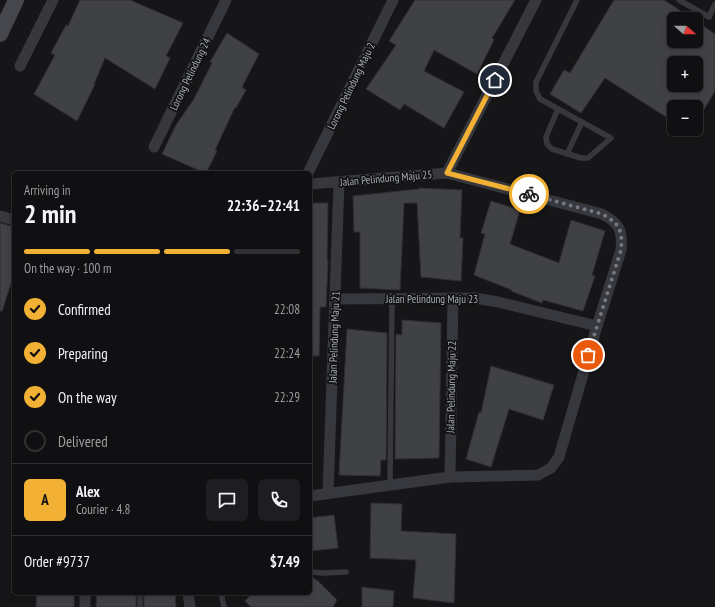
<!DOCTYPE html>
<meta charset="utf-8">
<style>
body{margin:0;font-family:"PT Sans Narrow",sans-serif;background:#1e1e20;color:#f1f3f6;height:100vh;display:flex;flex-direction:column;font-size:15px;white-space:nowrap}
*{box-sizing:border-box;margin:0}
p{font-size:13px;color:#9c9d9f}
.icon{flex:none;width:22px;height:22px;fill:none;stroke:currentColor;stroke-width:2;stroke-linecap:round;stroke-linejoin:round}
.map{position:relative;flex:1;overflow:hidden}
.side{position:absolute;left:12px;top:171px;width:300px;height:424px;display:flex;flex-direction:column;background:#101012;border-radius:6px;box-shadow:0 2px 6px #0003,0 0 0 1px #303032}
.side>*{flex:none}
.needle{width:26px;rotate:111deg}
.controls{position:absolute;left:667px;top:12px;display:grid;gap:8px}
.controls a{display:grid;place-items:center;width:36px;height:36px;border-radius:6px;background:#101012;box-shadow:0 2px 6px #0003,0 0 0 1px #303032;font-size:20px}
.pin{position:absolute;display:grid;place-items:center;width:34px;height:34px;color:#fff;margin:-17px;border:2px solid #fff;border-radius:50%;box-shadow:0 1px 4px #0007}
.courier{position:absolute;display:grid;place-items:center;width:40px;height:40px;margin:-20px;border:3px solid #f2b134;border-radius:50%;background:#fff;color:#222;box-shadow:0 1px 5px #0007}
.head em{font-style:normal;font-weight:700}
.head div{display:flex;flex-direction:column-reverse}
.head{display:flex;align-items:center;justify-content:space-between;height:68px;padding:0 12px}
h1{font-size:26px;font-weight:700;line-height:30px}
.bar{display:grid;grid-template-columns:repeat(4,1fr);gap:6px 4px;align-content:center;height:48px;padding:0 12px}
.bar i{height:5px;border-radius:3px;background:#303032}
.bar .selected{background:#f2b134}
.bar p{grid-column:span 4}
.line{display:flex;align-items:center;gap:10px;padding:0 12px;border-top:1px solid #303032}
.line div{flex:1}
.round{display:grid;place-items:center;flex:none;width:42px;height:42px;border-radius:6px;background:#1e1e20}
ol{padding:0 12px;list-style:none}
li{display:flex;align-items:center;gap:12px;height:44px}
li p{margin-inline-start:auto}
li .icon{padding:4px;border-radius:50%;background:#f2b134;color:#111;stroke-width:4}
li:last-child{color:#9c9d9f}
li i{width:22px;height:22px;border:2px solid #303032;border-radius:50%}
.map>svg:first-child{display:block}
.building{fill:#404145;stroke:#303034;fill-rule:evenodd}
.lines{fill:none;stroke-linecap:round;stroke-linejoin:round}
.lane{stroke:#37383d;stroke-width:5.5}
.street{stroke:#37383d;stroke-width:11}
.secondary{stroke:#45474d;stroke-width:16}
.done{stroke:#757880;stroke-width:4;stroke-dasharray:0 7.2}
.route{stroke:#f2b134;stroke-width:5}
.labels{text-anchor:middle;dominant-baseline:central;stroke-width:3.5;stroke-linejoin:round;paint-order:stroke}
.street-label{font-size:11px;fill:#a8adb8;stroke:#111113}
</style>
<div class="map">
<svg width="715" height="607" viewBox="0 0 715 607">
<rect width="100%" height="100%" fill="#161618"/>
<g class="building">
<path d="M 80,0 L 130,0 L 183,23 L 166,56 L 170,58 L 155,89 L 105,58 L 94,84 L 95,84 L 77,121 L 34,94 L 55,55 L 51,53 L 66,25 L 68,26 Z"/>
<path d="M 415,0 L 515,0 L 492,38 L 494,40 L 477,74 L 434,50 L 424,71 L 464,92 L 444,128 L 404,104 L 400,110 L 366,89 L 396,45 L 389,41 Z"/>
<path d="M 614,0 L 664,0 L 693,19 L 674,19 L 674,41 L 696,41 L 696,21 L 715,34 L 715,91 L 696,123 L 696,107 L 674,107 L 674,122 L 605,78 L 581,113 L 550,94 L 564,70 L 570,73 ZM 674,63 L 696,63 L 696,85 L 674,85 Z"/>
<path d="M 227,33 L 259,54 L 242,87 L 246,90 L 236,108 L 235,107 L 215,150 L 217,151 L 206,173 L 205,173 L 162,154 L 176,125 L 194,99 L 212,63 L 210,62 Z"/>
<path d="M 419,188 L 462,190 L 460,238 L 463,238 L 461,281 L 421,277 L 417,203 L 404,203 L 400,290 L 360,288 L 360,232 L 354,232 L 353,196 L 419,189 Z"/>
<path d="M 491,201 L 520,210 L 510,244 L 559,263 L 571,220 L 605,231 L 592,275 L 595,276 L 583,311 L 543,300 L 542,303 L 511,291 L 512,290 L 474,275 L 485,234 L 481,233 Z"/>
<path d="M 310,203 L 328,203 L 327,260 L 328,260 L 326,307 L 320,307 L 319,356 L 310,356 Z"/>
<path d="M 0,223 L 14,227 L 14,262 L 11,272 L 14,273 L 14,274 L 2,311 L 0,311 Z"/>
<path d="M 402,320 L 441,323 L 439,458 L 395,459 L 396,334 L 402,335 Z"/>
<path d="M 347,329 L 387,333 L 386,460 L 381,460 L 380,476 L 339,475 Z"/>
<path d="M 491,366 L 554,385 L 543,420 L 509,409 L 491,467 L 466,459 L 479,412 L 481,413 Z"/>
<path d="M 371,503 L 402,504 L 401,531 L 456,534 L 454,603 L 413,598 L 416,560 L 370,558 Z"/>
<path d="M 334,515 L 338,548 L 310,551 L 310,518 Z"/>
<path d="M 310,576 L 318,581 L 337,600 L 333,607 L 251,607 L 245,601 L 253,593 L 310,593 Z"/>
<path d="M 362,587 L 394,591 L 393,607 L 362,607 Z"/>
<path d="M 37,593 L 74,593 L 74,607 L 36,607 Z"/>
<path d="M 97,593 L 136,593 L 136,607 L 96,607 Z"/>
<path d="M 144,593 L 175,593 L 176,607 L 144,607 Z"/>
</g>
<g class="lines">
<g class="lane">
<path d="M 679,0 L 709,17 L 715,4"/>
<path d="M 558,109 L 546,137 L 547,144 L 552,149 L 581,158 L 588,158 L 611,138 L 540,99 L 536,91 L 536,82 L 577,0"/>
<path d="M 567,154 L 582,122"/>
<path d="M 390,484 L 392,299"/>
<path d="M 310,572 L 323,573 L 346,572"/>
<path d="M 140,593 L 140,607"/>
<path d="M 221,593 L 224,607"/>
</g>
<g class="street">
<path d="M 20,66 L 53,0"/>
<path d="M 154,147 L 226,0"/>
<path d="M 308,173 L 393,0"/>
<path d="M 447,173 L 536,0"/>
<path d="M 310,184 L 447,173 L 602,214 C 619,223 623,230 621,250 L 597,326 L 559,457 L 551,468 L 538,475 L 450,477 L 310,496"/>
<path d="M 0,216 L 14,220"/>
<path d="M 335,299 L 475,298 L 498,302 L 597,326"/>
<path d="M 450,477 L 453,298"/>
<path d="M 328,493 L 339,182"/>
<path d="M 188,593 L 190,607"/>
<path d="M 85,607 L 85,593"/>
</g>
<path class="secondary" d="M 0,34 L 16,0"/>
</g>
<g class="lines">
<path class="done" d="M 529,194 L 602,214 C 619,223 623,230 621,250 L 588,355"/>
<path class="route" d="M 495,80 L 447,173 L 529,194"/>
</g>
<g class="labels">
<g class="street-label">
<text transform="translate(190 74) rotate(-64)">Lorong Pelindung 24</text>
<text transform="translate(351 86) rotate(-64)">Lorong Pelindung Maju 2</text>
<text transform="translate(386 178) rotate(-5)">Jalan Pelindung Maju 25</text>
<text x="432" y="299">Jalan Pelindung Maju 23</text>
<text transform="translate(334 337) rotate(-88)">Jalan Pelindung Maju 21</text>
<text transform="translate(451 387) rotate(-89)">Jalan Pelindung Maju 22</text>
</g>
</g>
</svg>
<div class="controls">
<a><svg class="needle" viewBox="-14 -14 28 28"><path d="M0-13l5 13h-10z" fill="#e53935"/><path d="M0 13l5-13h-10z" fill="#9c9d9f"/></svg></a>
<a>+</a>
<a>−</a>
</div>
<div class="pin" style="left:588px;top:355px;background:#ea580c"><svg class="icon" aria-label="bag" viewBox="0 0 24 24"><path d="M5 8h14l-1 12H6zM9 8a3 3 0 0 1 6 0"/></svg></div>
<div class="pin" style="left:495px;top:80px;background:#1f2937"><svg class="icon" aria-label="home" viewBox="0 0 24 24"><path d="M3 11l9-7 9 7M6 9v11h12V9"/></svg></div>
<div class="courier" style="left:529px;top:194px"><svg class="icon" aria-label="bike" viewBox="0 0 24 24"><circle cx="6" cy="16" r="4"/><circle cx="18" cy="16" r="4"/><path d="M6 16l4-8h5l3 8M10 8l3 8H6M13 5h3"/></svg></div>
<section class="side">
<div class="head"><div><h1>2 min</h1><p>Arriving in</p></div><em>22:36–22:41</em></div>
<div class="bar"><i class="selected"></i><i class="selected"></i><i class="selected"></i><i></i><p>On the way · 100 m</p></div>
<ol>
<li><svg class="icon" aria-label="check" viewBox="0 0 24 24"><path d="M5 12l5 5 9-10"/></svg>Confirmed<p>22:08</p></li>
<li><svg class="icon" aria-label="check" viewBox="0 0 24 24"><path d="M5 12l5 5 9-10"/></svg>Preparing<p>22:24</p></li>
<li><svg class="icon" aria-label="check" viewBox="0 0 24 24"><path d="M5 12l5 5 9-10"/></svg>On the way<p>22:29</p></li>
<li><i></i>Delivered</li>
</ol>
<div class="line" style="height:72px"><b class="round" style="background:#f2b134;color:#111">A</b><div><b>Alex</b><p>Courier · 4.8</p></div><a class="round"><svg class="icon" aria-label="chat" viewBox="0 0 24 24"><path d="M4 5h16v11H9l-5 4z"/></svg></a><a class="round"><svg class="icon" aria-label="phone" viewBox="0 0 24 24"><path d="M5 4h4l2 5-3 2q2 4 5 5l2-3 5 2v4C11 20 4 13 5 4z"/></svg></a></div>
<div class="line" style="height:52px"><div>Order #9737</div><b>$7.49</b></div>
</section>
</div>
